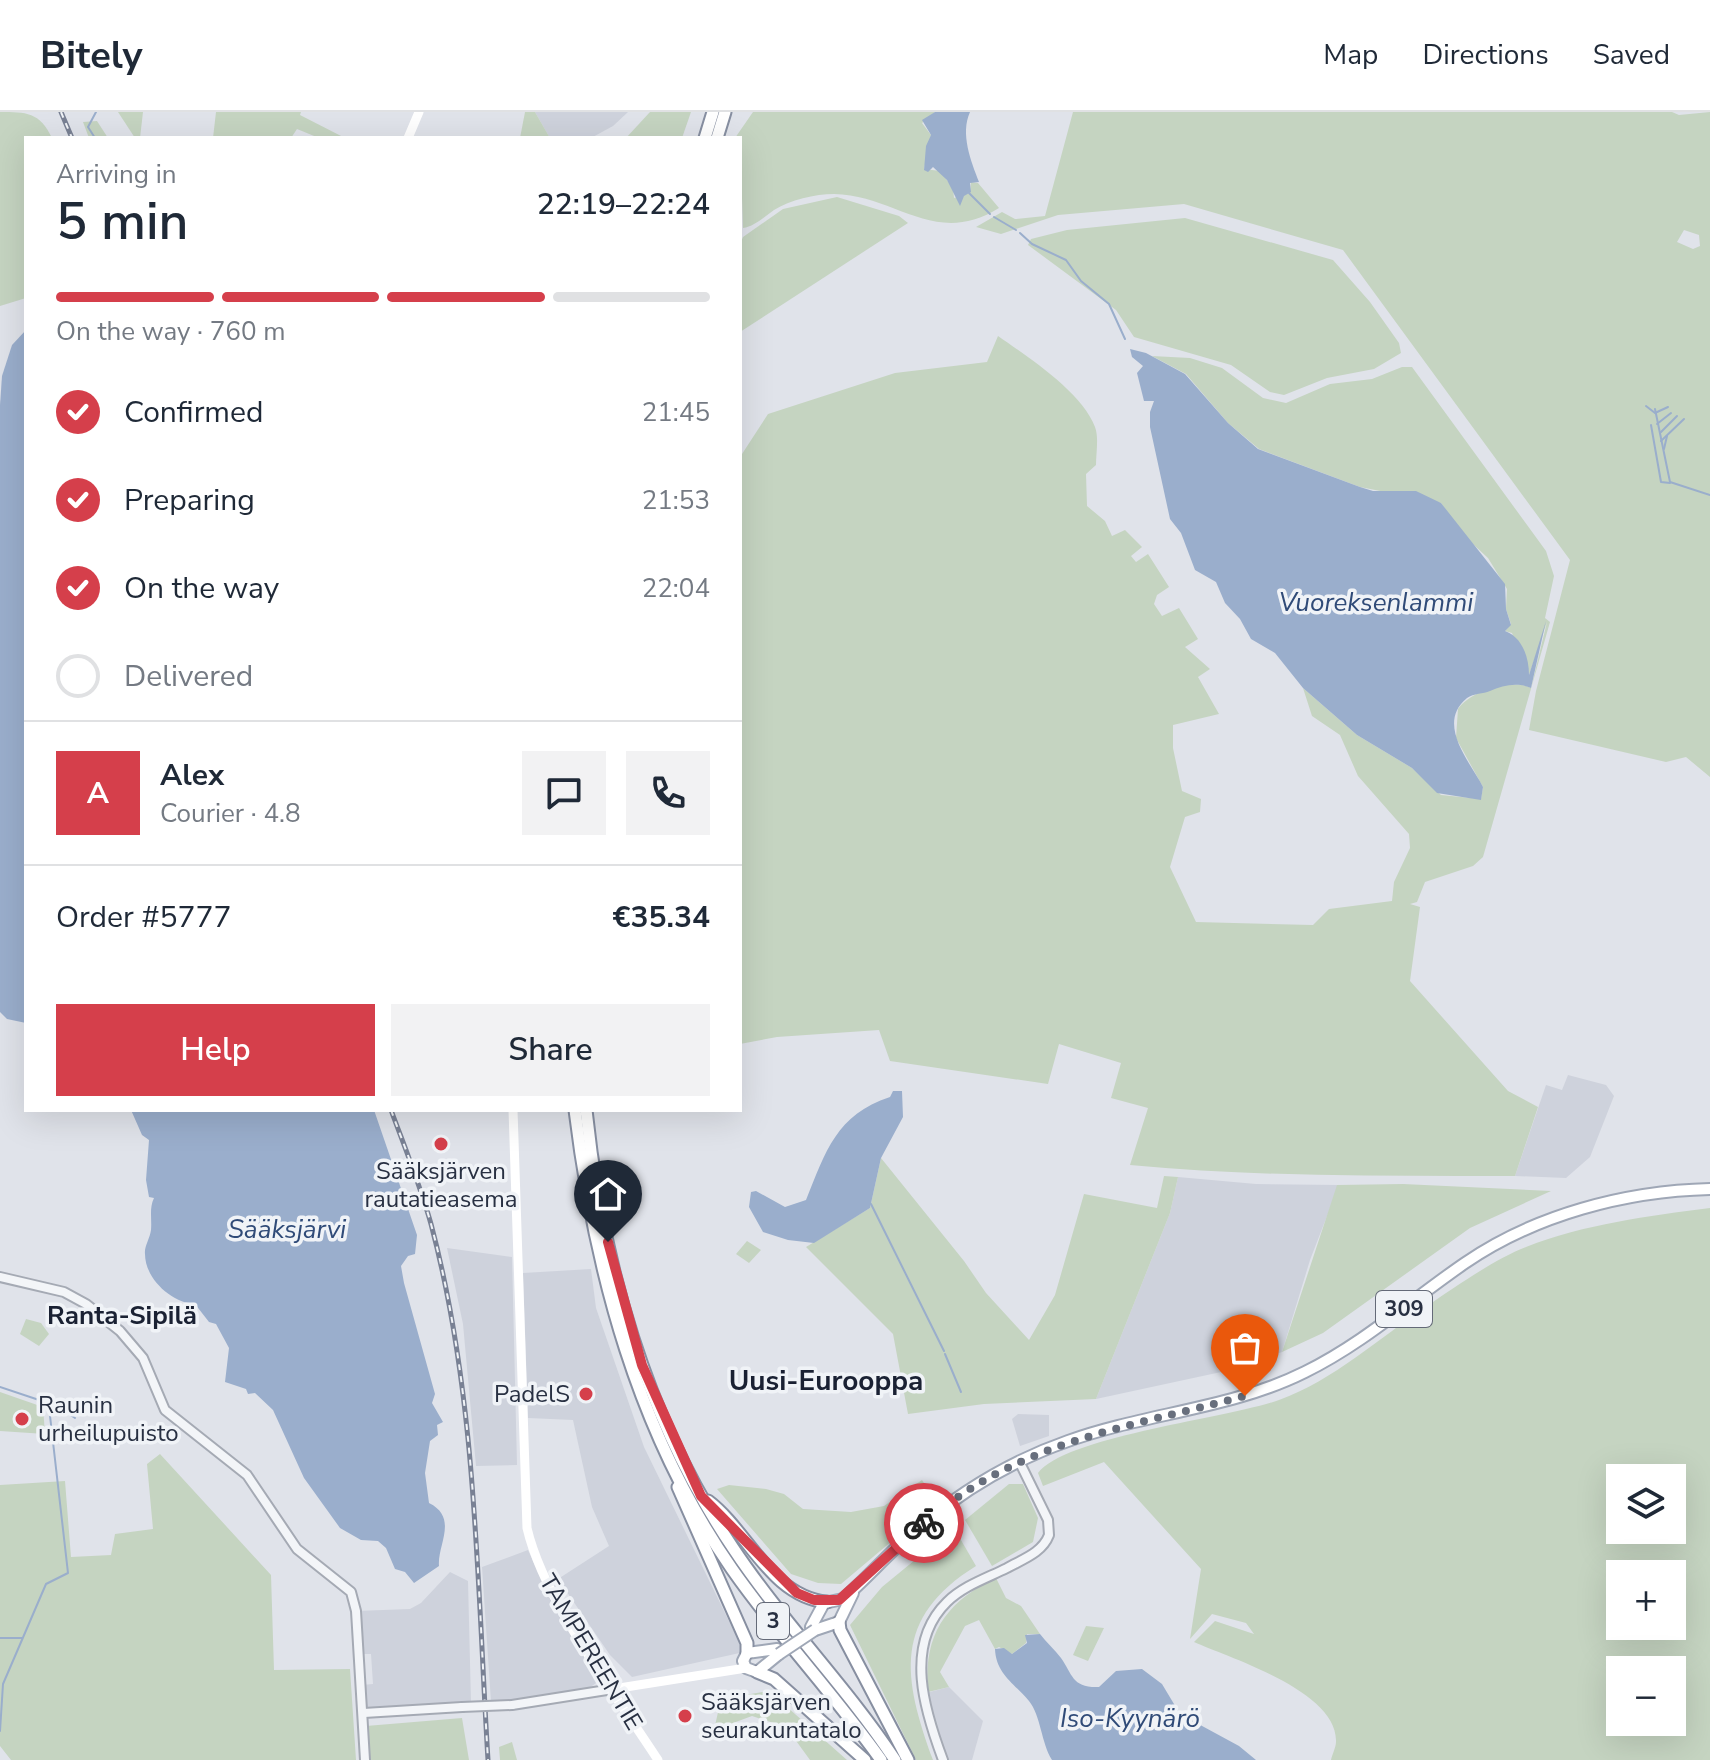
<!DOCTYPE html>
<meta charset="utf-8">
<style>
body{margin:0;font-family:"Nunito Sans",sans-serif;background:#f2f2f3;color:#1f2937;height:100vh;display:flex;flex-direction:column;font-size:30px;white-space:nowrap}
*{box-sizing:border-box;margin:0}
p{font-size:26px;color:#747a83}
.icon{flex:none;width:44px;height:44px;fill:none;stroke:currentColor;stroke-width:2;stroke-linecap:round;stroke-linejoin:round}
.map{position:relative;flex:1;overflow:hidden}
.panel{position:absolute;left:24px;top:24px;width:718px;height:976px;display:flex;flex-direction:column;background:#fff;border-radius:0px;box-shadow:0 8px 32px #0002}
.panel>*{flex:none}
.controls{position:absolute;left:1606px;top:1352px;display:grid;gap:16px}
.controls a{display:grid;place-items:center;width:80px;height:80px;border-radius:0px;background:#fff;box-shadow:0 8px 32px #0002;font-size:40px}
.pin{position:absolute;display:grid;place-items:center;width:68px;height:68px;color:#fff;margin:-82px -34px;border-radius:50% 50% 50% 0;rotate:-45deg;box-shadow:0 0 8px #0007}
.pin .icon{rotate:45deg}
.courier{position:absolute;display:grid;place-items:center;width:80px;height:80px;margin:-40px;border:6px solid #d53f4b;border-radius:50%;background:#fff;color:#222;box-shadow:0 2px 10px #0007}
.head em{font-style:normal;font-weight:600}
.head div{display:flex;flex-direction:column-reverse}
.head{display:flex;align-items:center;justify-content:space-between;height:136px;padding:0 32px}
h1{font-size:52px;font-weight:600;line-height:60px}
.bar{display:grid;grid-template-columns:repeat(4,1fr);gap:12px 8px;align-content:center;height:96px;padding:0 32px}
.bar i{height:10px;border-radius:6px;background:#e0e1e3}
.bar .current{background:#d53f4b}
.bar p{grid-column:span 4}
.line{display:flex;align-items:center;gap:20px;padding:0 32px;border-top:2px solid #e0e1e3}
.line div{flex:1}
.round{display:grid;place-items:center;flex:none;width:84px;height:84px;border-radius:0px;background:#f2f2f3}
ol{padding:0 32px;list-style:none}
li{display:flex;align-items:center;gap:24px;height:88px}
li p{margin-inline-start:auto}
li .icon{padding:8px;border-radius:50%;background:#d53f4b;color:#fff;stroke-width:4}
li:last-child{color:#747a83}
li i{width:44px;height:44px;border:4px solid #e0e1e3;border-radius:50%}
.button{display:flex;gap:16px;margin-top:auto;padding:16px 32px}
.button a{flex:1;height:92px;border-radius:0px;background:#d53f4b;color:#fff;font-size:32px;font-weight:600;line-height:92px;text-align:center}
.button a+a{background:#f2f2f3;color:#1f2937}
header{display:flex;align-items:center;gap:48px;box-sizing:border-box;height:112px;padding:0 40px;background:#fff;border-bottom:2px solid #e0e1e3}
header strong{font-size:38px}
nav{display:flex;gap:44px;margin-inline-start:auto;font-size:28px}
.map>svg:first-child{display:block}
.built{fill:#ced2dc}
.green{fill:#c5d4c1;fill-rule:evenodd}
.water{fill:#9aaecc}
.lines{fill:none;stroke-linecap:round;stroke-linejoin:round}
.stream{stroke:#9aaecc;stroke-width:2}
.tertiary-casing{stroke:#a5aab4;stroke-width:12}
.primary-casing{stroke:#9fa7b6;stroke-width:14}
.motorway-casing{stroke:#878fa1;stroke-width:15}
.tertiary{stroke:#f3f5f8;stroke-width:8}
.secondary{stroke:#fff;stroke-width:9}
.primary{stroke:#fff;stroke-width:10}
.motorway{stroke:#fff;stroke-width:11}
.rail-casing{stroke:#798194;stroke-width:5}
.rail{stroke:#f0f3f7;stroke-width:2;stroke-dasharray:6;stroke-linecap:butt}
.tertiary-bridge-casing{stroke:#a5aab4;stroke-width:12;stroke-linecap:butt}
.primary-bridge-casing{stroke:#9fa7b6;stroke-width:14;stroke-linecap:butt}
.tertiary-bridge{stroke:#f3f5f8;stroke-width:8}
.primary-bridge{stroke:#fff;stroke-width:10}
.done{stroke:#686f7d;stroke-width:8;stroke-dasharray:0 14.4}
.route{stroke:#d53f4b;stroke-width:10}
.poi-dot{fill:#d53f4b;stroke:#f0f3f7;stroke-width:3}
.labels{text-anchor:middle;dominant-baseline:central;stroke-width:7;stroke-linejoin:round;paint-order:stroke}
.shield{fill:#f0f3f7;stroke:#646a78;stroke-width:2}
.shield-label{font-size:22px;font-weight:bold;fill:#283042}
.poi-label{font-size:24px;fill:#283042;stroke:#f0f3f7;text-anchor:start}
.street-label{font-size:24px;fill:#283042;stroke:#f0f3f7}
.water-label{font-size:26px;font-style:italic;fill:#304b78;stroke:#f0f3f7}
.neighbourhood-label{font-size:26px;font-weight:bold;fill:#1a2133;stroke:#f0f3f7}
.quarter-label{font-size:28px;font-weight:bold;fill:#1a2133;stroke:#f0f3f7}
</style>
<header>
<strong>Bitely</strong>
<nav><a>Map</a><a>Directions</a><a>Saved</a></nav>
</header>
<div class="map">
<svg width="1710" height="1648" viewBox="0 0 1710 1648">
<rect width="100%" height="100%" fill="#e0e3ea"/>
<g class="built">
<path d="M 535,0 L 628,0 L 613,14 L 591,26 L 550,26 Z"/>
<path d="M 1568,963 L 1606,973 L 1614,984 L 1590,1045 L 1566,1066 L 1515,1064 L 1546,973 L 1562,978 Z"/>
<path d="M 1178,1065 L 1256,1072 L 1339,1073 L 1310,1148 L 1282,1240 L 1235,1257 L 1096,1287 L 1170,1101 Z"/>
<path d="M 447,1136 L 512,1145 L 517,1353 L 476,1354 L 463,1212 Z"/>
<path d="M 591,1157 L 596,1196 L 644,1335 L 744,1540 L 632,1565 L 610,1543 L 558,1467 L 609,1434 L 592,1395 L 573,1308 L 528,1306 L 523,1161 Z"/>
<path d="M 1018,1302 L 1049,1303 L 1049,1324 L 1020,1334 L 1012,1307 Z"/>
<path d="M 528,1438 L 554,1495 L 599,1569 L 582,1581 L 491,1590 L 482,1455 Z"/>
<path d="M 450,1460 L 468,1469 L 471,1591 L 364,1601 L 361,1573 L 373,1572 L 371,1542 L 359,1542 L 356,1499 L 410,1497 L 421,1491 Z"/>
<path d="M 949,1575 L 983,1609 L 972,1648 L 943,1648 L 922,1582 Z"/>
</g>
<g class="green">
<path d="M 0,0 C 26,0 40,0 52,26 L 26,26 L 26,186 L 0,194 Z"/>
<path d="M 118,0 L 143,0 L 140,26 L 135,26 Z"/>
<path d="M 216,0 L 301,0 L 300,3 L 345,26 L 319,26 L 297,17 L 291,26 L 213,26 Z"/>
<path d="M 525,0 L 535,0 L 550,26 L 520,26 Z"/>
<path d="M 650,0 L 691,0 L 682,26 L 626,26 Z"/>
<path d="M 753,0 L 935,0 L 922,11 L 931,23 L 924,57 L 940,59 L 953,76 L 954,86 L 970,81 L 971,70 L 978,71 L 999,96 C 935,136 896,83 834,82 C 815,82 790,88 774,98 C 764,105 755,114 743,116 L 740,26 L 735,26 Z"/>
<path d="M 1073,0 L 1672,0 L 1679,3 L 1710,0 L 1710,665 L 1686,645 L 1666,650 L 1529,618 L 1536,579 L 1570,448 L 1343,138 L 1184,92 L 1058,103 L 1001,122 L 976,115 L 1002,100 L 1015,107 L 1045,104 ZM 1684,118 L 1699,123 L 1700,134 L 1693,137 L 1677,130 Z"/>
<path d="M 97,9 L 108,26 L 89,26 L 83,10 Z"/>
<path d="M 837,85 L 899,104 L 908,111 L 740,220 L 740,132 L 743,125 L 783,97 Z"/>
<path d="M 1185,106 L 1333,148 L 1370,190 L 1399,231 L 1401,241 L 1374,257 L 1327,266 L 1284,283 L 1270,280 L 1231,253 L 1134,225 L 1116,198 L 1028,133 L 1031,127 L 1067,118 Z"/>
<path d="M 998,224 C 1028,245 1082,280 1095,315 C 1099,325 1096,341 1096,353 L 1086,362 L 1087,394 L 1105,409 L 1112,424 L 1125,418 L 1142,435 L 1131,444 L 1136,450 L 1148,442 L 1169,475 L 1157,483 L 1154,492 L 1162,504 L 1179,496 L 1198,527 L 1185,535 L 1210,557 L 1198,565 L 1219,602 L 1173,613 L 1173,636 L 1182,679 L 1201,687 L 1200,700 L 1185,705 L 1170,755 L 1196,810 L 1313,813 L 1329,797 L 1392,789 L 1394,770 L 1410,736 L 1409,722 L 1358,664 L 1340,623 L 1312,604 L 1303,576 L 1357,623 L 1412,656 L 1441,683 L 1481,687 L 1483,675 L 1456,626 L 1458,597 C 1470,579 1512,566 1531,576 L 1547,510 L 1529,563 L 1512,521 L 1505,519 L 1511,512 L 1506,497 L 1507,477 L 1488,446 L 1461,421 L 1441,391 L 1360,375 L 1259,337 L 1228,311 L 1186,262 L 1152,244 L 1190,246 L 1222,256 L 1263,286 L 1286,291 L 1330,272 L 1372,267 L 1402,255 L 1412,255 L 1546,439 L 1554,464 L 1545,506 L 1550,510 L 1483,745 L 1473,754 L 1425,770 L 1417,790 L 1410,792 L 1420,795 L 1410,869 L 1508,979 L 1538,995 L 1515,1064 C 1386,1064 1259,1065 1130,1053 L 1148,996 L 1111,986 L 1121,951 L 1059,932 L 1048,972 L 890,949 L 879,918 L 777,925 L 740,932 L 742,342 L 768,302 L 895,261 L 987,250 Z"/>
<path d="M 881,1046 L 964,1149 L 986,1181 L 1029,1228 L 1055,1183 L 1084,1082 L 1157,1096 L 1164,1064 L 1178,1065 L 1170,1101 L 1096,1287 L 984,1292 L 908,1302 L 893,1222 L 806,1135 L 870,1096 Z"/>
<path d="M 1403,1072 L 1551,1079 L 1470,1116 L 1323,1221 L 1282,1240 L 1337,1073 Z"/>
<path d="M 1710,1096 L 1710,1648 L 1331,1648 C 1332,1643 1336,1635 1336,1630 C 1338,1579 1232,1547 1194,1530 L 1215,1509 L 1254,1522 L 1246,1511 L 1212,1502 L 1190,1527 L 1201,1457 L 1104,1350 L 1043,1374 L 1038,1361 C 1067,1324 1225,1307 1279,1288 C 1334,1268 1379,1226 1427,1194 C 1455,1175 1495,1147 1526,1135 C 1585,1112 1648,1104 1710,1096 ZM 1672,1366 L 1672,1418 L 1620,1418 L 1620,1366 ZM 1620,1462 L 1672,1462 L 1672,1514 L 1620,1514 ZM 1620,1558 L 1672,1558 L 1672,1610 L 1620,1610 Z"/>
<path d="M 747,1129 L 761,1138 L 749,1151 L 736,1142 Z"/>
<path d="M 26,1207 L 41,1211 L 49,1222 L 39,1234 L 20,1222 Z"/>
<path d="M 0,1280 L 43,1295 L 45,1322 L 0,1319 Z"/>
<path d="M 160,1342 L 271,1463 L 274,1558 L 350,1557 L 356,1648 L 11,1648 L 0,1634 L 0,1373 L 65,1369 L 71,1445 L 111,1443 L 115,1422 L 153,1417 L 147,1352 Z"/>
<path d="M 922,1368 L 937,1391 L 841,1472 L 818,1471 L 791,1462 L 717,1377 L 729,1373 L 766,1377 L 784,1382 L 803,1397 L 851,1400 L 884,1394 Z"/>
<path d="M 1009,1372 L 1023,1372 L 1038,1406 L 1033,1430 L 992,1454 L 965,1408 Z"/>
<path d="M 954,1416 L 976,1454 C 892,1506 903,1566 933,1648 L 916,1648 L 850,1513 L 882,1475 Z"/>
<path d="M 996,1466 L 1006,1486 L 1021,1494 L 1040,1522 L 1027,1522 L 1026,1531 L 1012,1542 L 999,1535 L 995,1537 L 979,1508 L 965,1514 L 940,1560 L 949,1575 L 928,1580 C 923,1522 946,1490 996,1466 Z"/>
<path d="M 1086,1514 L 1104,1516 L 1088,1549 L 1073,1543 Z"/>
<path d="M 769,1579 L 847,1648 L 810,1648 L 786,1615 L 752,1604 L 714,1618 L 721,1587 Z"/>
<path d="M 462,1606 L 469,1648 L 367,1648 L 366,1614 Z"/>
<path d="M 512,1630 L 517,1648 L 500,1648 L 499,1635 Z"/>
</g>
<g class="water">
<path d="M 935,0 L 970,0 C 960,22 971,49 979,70 L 970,71 L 971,80 L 964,84 L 960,94 L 947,68 L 933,55 L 928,60 L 924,58 L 926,34 L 931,23 L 922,8 Z"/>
<path d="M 26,218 L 26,911 L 7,907 L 0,900 L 0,293 L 2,264 L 12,233 Z"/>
<path d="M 1130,237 L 1146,241 L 1185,262 L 1228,311 L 1258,337 L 1360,375 L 1373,379 L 1416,379 L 1441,391 L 1505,472 L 1506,497 L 1511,513 L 1505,519 C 1522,525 1529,545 1529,563 L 1546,509 L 1531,576 C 1518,570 1503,573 1490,579 C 1483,582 1474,581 1467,586 C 1435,612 1471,651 1483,675 L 1481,688 L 1437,681 L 1412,656 L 1357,623 L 1303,576 L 1275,541 L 1251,527 L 1240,507 L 1225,491 L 1216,470 L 1195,458 L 1181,421 L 1170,407 L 1150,315 L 1150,300 L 1154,289 L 1144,289 L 1137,261 L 1143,254 L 1132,245 Z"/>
<path d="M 893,979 L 902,979 L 903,1005 L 881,1046 L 870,1096 L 814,1131 L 788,1128 L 763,1120 L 749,1095 L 751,1080 L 756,1079 L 785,1095 L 806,1088 C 826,1039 836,1003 890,985 Z"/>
<path d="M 131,998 L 374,998 L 417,1123 L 415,1142 L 408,1144 L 401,1154 L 404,1171 L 435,1282 L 432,1291 L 443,1310 L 437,1313 L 438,1323 L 430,1329 L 425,1361 L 429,1391 C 459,1406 437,1433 439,1454 L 414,1471 L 405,1460 L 395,1457 L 386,1436 L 378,1429 L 361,1428 L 340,1416 L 304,1366 L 273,1298 L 255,1281 L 248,1282 L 246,1277 L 225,1270 L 229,1236 L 216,1212 L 209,1210 L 195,1192 C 172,1191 145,1167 145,1142 C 144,1135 150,1126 151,1118 C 152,1107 149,1096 154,1086 L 149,1085 L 146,1068 L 149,1028 L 142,1023 Z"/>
<path d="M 1040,1522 C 1046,1530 1055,1538 1061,1546 C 1073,1563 1072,1576 1099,1575 L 1116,1559 L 1142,1557 L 1162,1572 L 1180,1602 L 1239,1634 L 1256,1648 L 1052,1648 C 1041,1630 1041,1604 1029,1589 C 1014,1571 996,1562 995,1537 L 1004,1536 L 1012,1542 L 1027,1531 L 1025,1523 Z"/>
</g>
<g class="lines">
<g class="stream">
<path d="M 95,26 L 88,15 L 96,0"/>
<path d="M 969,81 L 990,102"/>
<path d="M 994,105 L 1016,118"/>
<path d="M 1020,121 L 1032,132 L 1066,148 L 1081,169 L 1109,192 L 1125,227"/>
<path d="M 1646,294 L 1655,301 L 1668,295"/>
<path d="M 1655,297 L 1670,370 L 1710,383"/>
<path d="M 1657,312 L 1671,301"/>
<path d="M 1651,313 L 1661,370 L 1670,371"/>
<path d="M 1661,320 L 1677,304"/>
<path d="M 1661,329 L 1684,307"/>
<path d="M 1664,337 L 1667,324"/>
<path d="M 871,1092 L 944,1239"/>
<path d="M 945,1242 L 961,1280"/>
<path d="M 0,1275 L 48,1291"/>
<path d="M 50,1297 L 57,1294 L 75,1306"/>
<path d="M 0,1526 L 22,1526"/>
<path d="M 0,1619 L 3,1572 L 46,1472 L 68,1461 L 49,1295"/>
</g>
<g class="tertiary-casing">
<g id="tertiary">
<path d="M 0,1165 L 64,1180 L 86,1192 L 120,1219 L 143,1246 L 165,1298 L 247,1363 L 297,1437 L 351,1480 L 356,1499 L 365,1648"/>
<path d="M 512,1593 L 613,1577"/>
<path d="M 364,1601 L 462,1595"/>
<path d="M 943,1648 C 925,1600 903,1533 947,1490 C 963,1474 987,1466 1007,1456 C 1023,1447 1042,1441 1049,1423 L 1048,1408 L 1019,1349"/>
</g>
</g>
<g class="primary-casing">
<g id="primary">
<path d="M 811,1515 L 824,1491 L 843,1487 C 866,1467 886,1444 909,1424 C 956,1382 1008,1350 1068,1329 C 1146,1301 1231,1297 1305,1260 C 1364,1231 1411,1188 1465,1151 C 1535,1103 1625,1079 1710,1077"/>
<path d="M 815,1518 L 839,1510 L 853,1481"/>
<path d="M 777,1537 L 747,1541 L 743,1549 L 746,1556 L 757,1560 L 779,1542"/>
</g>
</g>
<g class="motorway-casing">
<g id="motorway">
<path d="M 705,26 L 713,0"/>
<path d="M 717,26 L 725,0"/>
<path d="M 575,998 C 595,1160 638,1322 732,1457 C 778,1523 834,1582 881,1648"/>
<path d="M 586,998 C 602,1151 646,1307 733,1436 C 782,1510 846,1574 895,1648"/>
<path d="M 678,1375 L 747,1531 L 747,1541"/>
<path d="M 708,1389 C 748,1419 771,1485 827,1490"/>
<path d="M 839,1510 L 840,1518 L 908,1648"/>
<path d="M 757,1560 L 774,1567 L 865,1648"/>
</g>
</g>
<use href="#tertiary" class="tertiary"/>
<g class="secondary">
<path d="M 408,26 L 419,0"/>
<path d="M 513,998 L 527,1416 C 544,1489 616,1583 658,1648"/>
<path d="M 613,1577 L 746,1556"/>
</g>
<use href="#primary" class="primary"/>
<use href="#motorway" class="motorway"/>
<g class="rail-casing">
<g id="rail">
<path d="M 61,0 L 72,26"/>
<path d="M 391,998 C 405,1036 420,1073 431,1112 C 477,1285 477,1471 488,1648"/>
</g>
</g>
<use href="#rail" class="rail"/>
<g class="tertiary-bridge-casing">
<path id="tertiary-bridge" d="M 462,1595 L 512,1593"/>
</g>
<g class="primary-bridge-casing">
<path id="primary-bridge" d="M 779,1542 L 815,1518"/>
</g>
<use href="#tertiary-bridge" class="tertiary-bridge"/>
<use href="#primary-bridge" class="primary-bridge"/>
</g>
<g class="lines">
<path class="done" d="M 924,1411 C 1021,1328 1127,1316 1245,1284"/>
<path class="route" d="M 608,1130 L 642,1253 L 701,1384 L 797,1481 L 814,1488 L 839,1488 L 924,1411"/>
</g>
<g class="poi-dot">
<circle cx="441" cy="1032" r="8"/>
<circle cx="586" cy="1282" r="8"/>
<circle cx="22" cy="1307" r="8"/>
<circle cx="685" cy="1604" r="8"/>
</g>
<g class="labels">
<g class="shield">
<rect x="1376" y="1179" width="56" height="36" rx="6"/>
<rect x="757" y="1491" width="32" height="36" rx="6"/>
</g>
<g class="shield-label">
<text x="1404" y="1197">309</text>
<text x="773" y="1509">3</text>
</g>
<g class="poi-label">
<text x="441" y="1059" text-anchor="middle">Sääksjärven<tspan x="441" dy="28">rautatieasema</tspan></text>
<text x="570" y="1282" text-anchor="end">PadelS</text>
<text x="38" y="1293">Raunin<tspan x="38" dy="28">urheilupuisto</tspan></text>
<text x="701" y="1590">Sääksjärven<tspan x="701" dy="28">seurakuntatalo</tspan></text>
</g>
<g class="street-label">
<text transform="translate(591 1540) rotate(59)">TAMPEREENTIE</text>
</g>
<g class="water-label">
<text x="1376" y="490">Vuoreksenlammi</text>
<text x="287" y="1117">Sääksjärvi</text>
<text x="1130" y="1606">Iso-Kyynärö</text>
</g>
<g class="neighbourhood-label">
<text x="122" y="1203">Ranta-Sipilä</text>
</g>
<g class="quarter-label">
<text x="826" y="1269">Uusi-Eurooppa</text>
</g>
</g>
</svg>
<div class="controls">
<a><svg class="icon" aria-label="layers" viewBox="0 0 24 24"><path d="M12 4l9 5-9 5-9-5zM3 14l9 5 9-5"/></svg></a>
<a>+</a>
<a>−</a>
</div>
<div class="pin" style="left:1245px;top:1284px;background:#ea580c"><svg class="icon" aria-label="bag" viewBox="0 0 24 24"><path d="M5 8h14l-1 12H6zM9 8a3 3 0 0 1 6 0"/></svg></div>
<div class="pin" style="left:608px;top:1130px;background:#1f2937"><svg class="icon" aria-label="home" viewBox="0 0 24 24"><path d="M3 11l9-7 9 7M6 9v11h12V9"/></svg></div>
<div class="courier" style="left:924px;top:1411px"><svg class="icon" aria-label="bike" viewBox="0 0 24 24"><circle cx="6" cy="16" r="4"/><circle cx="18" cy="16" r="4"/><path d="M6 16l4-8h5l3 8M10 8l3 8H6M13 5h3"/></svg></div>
<section class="panel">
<div class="head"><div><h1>5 min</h1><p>Arriving in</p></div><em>22:19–22:24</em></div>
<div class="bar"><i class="current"></i><i class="current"></i><i class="current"></i><i></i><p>On the way · 760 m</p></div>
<ol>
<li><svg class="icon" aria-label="check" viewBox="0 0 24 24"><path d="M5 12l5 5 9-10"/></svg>Confirmed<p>21:45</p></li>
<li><svg class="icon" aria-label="check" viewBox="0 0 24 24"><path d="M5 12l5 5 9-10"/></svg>Preparing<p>21:53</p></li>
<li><svg class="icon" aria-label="check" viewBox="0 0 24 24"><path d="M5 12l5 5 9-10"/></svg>On the way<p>22:04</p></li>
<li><i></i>Delivered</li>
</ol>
<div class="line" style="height:144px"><b class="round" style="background:#d53f4b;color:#fff">A</b><div><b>Alex</b><p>Courier · 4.8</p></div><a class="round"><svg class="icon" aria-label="chat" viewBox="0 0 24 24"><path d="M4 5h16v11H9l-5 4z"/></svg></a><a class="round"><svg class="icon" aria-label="phone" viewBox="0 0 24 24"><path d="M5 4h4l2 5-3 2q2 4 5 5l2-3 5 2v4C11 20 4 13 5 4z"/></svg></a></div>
<div class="line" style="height:104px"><div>Order #5777</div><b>€35.34</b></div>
<div class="button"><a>Help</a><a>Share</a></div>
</section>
</div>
